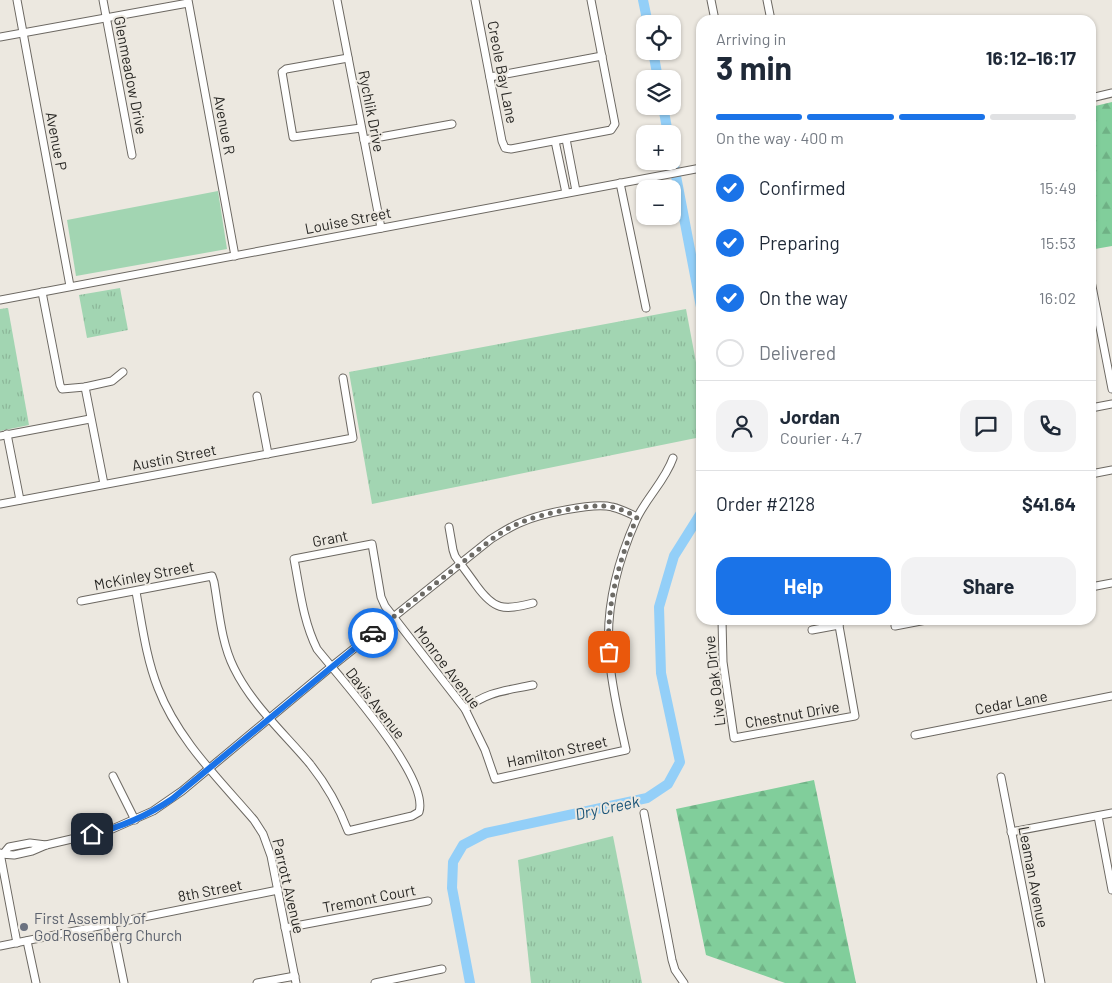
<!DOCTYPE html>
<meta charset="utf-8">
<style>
body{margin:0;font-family:Barlow,sans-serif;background:#f2f2f3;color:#1f2937;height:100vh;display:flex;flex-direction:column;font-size:19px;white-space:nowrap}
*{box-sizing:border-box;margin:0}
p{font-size:16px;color:#747a83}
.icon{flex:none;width:28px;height:28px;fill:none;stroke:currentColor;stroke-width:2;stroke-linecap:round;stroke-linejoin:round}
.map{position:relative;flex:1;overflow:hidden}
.panel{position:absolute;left:696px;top:15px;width:400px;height:610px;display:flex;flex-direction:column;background:#fff;border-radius:15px;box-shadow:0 1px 4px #0004}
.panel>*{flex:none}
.fabs{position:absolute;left:636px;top:15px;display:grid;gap:10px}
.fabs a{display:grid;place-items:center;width:45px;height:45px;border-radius:10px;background:#fff;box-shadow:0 1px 4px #0004;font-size:25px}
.pin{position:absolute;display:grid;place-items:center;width:42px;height:42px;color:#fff;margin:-21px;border-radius:10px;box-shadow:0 2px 8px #0006}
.courier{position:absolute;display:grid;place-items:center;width:50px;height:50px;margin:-25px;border:4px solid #1a73e8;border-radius:50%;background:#fff;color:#222;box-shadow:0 1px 6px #0007}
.summary em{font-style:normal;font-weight:700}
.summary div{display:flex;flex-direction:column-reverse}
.summary{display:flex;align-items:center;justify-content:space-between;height:85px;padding:0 20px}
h1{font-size:32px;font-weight:700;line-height:38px}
.bar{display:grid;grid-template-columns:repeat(4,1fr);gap:8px 5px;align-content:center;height:60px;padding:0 20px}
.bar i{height:6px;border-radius:4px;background:#e0e1e3}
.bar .on{background:#1a73e8}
.bar p{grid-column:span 4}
.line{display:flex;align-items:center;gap:12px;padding:0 20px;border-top:1px solid #e0e1e3}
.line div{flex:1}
.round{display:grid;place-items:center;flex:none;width:52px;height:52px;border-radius:15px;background:#f2f2f3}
ol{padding:0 20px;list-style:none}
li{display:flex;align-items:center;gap:15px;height:55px}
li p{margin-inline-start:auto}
li .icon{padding:5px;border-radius:50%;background:#1a73e8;color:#fff;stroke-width:4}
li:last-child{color:#747a83}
li i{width:28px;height:28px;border:2px solid #e0e1e3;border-radius:50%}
.action{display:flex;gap:10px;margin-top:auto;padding:10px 20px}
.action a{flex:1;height:58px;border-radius:15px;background:#1a73e8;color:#fff;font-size:20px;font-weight:700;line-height:58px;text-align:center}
.action a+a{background:#f2f2f3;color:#1f2937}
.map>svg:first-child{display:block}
.grass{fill:url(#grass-tufts)}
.forest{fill:url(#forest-firs)}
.green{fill:#a2d5b2}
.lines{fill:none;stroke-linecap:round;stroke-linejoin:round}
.river{stroke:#93cff8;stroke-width:10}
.minor-casing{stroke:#6c6862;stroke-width:9}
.minor{stroke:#fff;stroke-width:7}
.done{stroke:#6d6b66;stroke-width:5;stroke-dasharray:0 9}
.route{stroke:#1a73e8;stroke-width:6}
.worship-dot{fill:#6b7280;stroke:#ece8e0;stroke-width:2}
.labels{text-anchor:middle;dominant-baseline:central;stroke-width:4;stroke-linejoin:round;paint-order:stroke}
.street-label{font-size:15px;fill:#282724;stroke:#ece8e0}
.worship-label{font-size:15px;fill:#5b616d;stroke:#ece8e0;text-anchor:start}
.water-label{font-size:16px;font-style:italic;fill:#1d5679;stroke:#ece8e0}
</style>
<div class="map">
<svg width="1112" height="983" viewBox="0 0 1112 983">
<defs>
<pattern id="grass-tufts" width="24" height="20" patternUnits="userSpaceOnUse" patternTransform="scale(1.25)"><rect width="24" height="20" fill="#a2d5b2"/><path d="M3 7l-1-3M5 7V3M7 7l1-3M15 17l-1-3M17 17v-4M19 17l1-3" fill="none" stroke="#8cb799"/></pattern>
<pattern id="forest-firs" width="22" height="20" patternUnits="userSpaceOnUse" patternTransform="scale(1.25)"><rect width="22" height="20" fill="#81ce9b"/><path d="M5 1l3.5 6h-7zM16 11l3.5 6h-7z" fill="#6fb185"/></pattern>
</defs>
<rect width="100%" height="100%" fill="#ece8e0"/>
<g class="grass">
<path d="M 120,288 L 128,330 L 87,338 L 79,295 Z"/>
<path d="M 8,308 L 29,425 L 0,431 L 0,309 Z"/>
<path d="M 686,309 L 701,389 L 701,437 L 372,504 L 349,372 Z"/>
<path d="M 613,836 L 642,983 L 531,983 L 518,860 Z"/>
</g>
<g class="forest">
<path d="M 1112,102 L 1112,246 L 1095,249 L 1091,227 L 1091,107 Z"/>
<path d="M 814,780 L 856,983 L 785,983 L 706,955 L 676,809 Z"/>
</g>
<path class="green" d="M 218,191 L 227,249 L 76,276 L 67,220 Z"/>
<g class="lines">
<g class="river">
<path d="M 643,0 L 648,24"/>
<path d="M 653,51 L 658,79"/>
<path d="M 663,106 L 668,134"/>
<path d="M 672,155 L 701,307"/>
<path d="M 470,983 L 452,888 L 453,862 L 463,845 L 486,833 L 647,798 L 668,784 L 680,762 L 661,673 L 659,607 L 674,556 L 701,513"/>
</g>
<g class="minor-casing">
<g id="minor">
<path d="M 17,0 L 70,286"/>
<path d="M 103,0 L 132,155"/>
<path d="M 188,0 L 235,256"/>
<path d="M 337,0 L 381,228"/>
<path d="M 475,0 L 502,141 L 505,148 L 511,149 L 611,130 L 615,124 L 591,0"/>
<path d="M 711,0 L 715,20"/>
<path d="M 767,0 L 771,20"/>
<path d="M 0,37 L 188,3"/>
<path d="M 348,58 L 286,69 L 282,72 L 293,137 L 361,128"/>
<path d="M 490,77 L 602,56"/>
<path d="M 1091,98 L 1112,93"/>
<path d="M 566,139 L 576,191"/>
<path d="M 364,140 L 452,124"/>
<path d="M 555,141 L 566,193"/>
<path d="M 620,183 L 646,308"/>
<path d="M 1091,281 L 1112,389"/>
<path d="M 42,292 L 60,385 L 62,389 L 85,387 L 112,381 L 123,372"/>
<path d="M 0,300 L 701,168"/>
<path d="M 85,387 L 104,484"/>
<path d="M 257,396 L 268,454"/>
<path d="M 1091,408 L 1112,404"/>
<path d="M 7,434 L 20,500"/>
<path d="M 0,436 L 90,419"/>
<path d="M 1091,474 L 1112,470"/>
<path d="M 0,504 L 353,438 L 343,378"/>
<path d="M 449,527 L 453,550 L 455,556 C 462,566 469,575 476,585 C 494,610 503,611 533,603"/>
<path d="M 1091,587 L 1112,583"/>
<path d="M 136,592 C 142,624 146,658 158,688 C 178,740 219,779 254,820 L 263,834 L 271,856 L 296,983"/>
<path d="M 81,601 L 212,576 L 214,582 C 219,610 221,642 234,668 C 252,705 284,733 310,764 C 326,784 339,807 348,831 L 412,816 L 419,812 C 430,777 340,678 317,649 C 303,621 300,590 294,559 L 372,544 L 381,597 L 385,606 L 465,709 L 485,750 L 495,779 L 626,750 C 620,722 613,693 610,664 C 604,615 616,565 636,520 C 646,498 665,481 673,458"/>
<path d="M 722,620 L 723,662 L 734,738 L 855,716 L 838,620"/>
<path d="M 895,626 L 926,620"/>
<path d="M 812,630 L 839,625"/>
<path d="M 465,709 C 488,691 505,691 533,685"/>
<path d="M 915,735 L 1112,696"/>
<path d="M 113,776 L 135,820"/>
<path d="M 1001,777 L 1041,983"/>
<path d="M 644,813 L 672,960 L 675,970 L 684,983"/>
<path d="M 1098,816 L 1112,890"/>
<path d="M 1011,832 L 1112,813"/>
<path d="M 0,853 L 17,943"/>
<path d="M 4,853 L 9,847 L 30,843 L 46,845"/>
<path d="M 0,854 L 14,855 L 32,851 L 46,845 L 110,830 L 153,811 L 182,791 L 331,667 L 491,539 C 501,533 511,526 522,522 C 540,514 594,502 612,507 C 621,509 629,513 637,517"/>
<path d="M 112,924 L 124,983"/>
<path d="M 285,928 L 428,901"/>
<path d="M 27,941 L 36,983"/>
<path d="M 0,946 L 278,890"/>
<path d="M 257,983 L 295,976"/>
<path d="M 375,983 L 442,969"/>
</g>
</g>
<use href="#minor" class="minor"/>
</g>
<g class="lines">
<path class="done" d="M 373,633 L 492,539 C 501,533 511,526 522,522 C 540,514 594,502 612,507 C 621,509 629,513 637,517 C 619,561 606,605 609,652"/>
<path class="route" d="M 92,834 C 122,827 147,816 172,799 L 373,633"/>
</g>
<circle class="worship-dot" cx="24" cy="927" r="5"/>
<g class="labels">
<g class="street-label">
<text transform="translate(503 72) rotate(79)">Creole Bay Lane</text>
<text transform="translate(131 75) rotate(79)">Glenmeadow Drive</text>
<text transform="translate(372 111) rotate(79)">Rychlik Drive</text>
<text transform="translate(225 125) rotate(79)">Avenue R</text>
<text transform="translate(57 141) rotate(79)">Avenue P</text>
<text transform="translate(348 220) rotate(-11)">Louise Street</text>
<text transform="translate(174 457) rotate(-11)">Austin Street</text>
<text transform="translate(330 538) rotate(-11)">Grant</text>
<text transform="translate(144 575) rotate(-11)">McKinley Street</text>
<text transform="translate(448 667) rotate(53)">Monroe Avenue</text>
<text transform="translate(714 681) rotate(-97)">Live Oak Drive</text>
<text transform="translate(1011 702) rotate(-11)">Cedar Lane</text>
<text transform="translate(376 703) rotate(52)">Davis Avenue</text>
<text transform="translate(792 714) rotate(-10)">Chestnut Drive</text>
<text transform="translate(557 751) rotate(-12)">Hamilton Street</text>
<text transform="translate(1034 877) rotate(79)">Leaman Avenue</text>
<text transform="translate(289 886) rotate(77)">Parrott Avenue</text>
<text transform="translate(210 890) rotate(-11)">8th Street</text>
<text transform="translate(369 898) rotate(-11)">Tremont Court</text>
</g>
<g class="worship-label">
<text x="34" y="918">First Assembly of<tspan x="34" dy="17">God Rosenberg Church</tspan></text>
</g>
<g class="water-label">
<text transform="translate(607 807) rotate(-12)">Dry Creek</text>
</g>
</g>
</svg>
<div class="fabs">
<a><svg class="icon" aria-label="locate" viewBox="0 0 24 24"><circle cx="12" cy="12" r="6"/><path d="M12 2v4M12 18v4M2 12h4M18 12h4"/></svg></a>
<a><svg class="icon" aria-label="layers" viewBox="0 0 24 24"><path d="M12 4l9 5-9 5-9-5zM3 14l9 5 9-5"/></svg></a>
<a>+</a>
<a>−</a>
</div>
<div class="pin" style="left:609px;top:652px;background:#ea580c"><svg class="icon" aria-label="bag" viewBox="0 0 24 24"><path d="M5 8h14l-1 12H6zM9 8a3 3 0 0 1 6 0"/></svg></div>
<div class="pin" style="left:92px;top:834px;background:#1f2937"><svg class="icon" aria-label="home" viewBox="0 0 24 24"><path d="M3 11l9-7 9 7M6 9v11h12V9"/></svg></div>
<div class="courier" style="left:373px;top:633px"><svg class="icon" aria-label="car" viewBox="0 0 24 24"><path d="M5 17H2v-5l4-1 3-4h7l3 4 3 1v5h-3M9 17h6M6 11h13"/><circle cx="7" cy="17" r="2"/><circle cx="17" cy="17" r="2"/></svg></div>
<section class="panel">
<div class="summary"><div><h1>3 min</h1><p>Arriving in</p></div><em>16:12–16:17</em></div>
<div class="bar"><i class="on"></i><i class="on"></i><i class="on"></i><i></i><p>On the way · 400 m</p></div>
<ol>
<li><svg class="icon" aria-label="check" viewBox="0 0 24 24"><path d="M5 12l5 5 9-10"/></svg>Confirmed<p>15:49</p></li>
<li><svg class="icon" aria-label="check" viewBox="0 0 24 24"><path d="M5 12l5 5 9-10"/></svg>Preparing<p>15:53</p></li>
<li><svg class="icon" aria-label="check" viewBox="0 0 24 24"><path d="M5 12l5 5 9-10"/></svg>On the way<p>16:02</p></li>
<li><i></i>Delivered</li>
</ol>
<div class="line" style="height:90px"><a class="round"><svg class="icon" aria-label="person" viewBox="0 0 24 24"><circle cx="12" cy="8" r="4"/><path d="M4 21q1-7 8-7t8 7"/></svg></a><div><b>Jordan</b><p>Courier · 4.7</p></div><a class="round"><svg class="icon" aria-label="chat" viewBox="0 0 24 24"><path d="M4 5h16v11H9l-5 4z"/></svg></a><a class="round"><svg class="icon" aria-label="phone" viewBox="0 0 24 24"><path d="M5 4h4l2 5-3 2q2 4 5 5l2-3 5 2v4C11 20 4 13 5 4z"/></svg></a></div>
<div class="line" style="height:65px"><div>Order #2128</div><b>$41.64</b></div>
<div class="action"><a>Help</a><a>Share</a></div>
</section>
</div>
